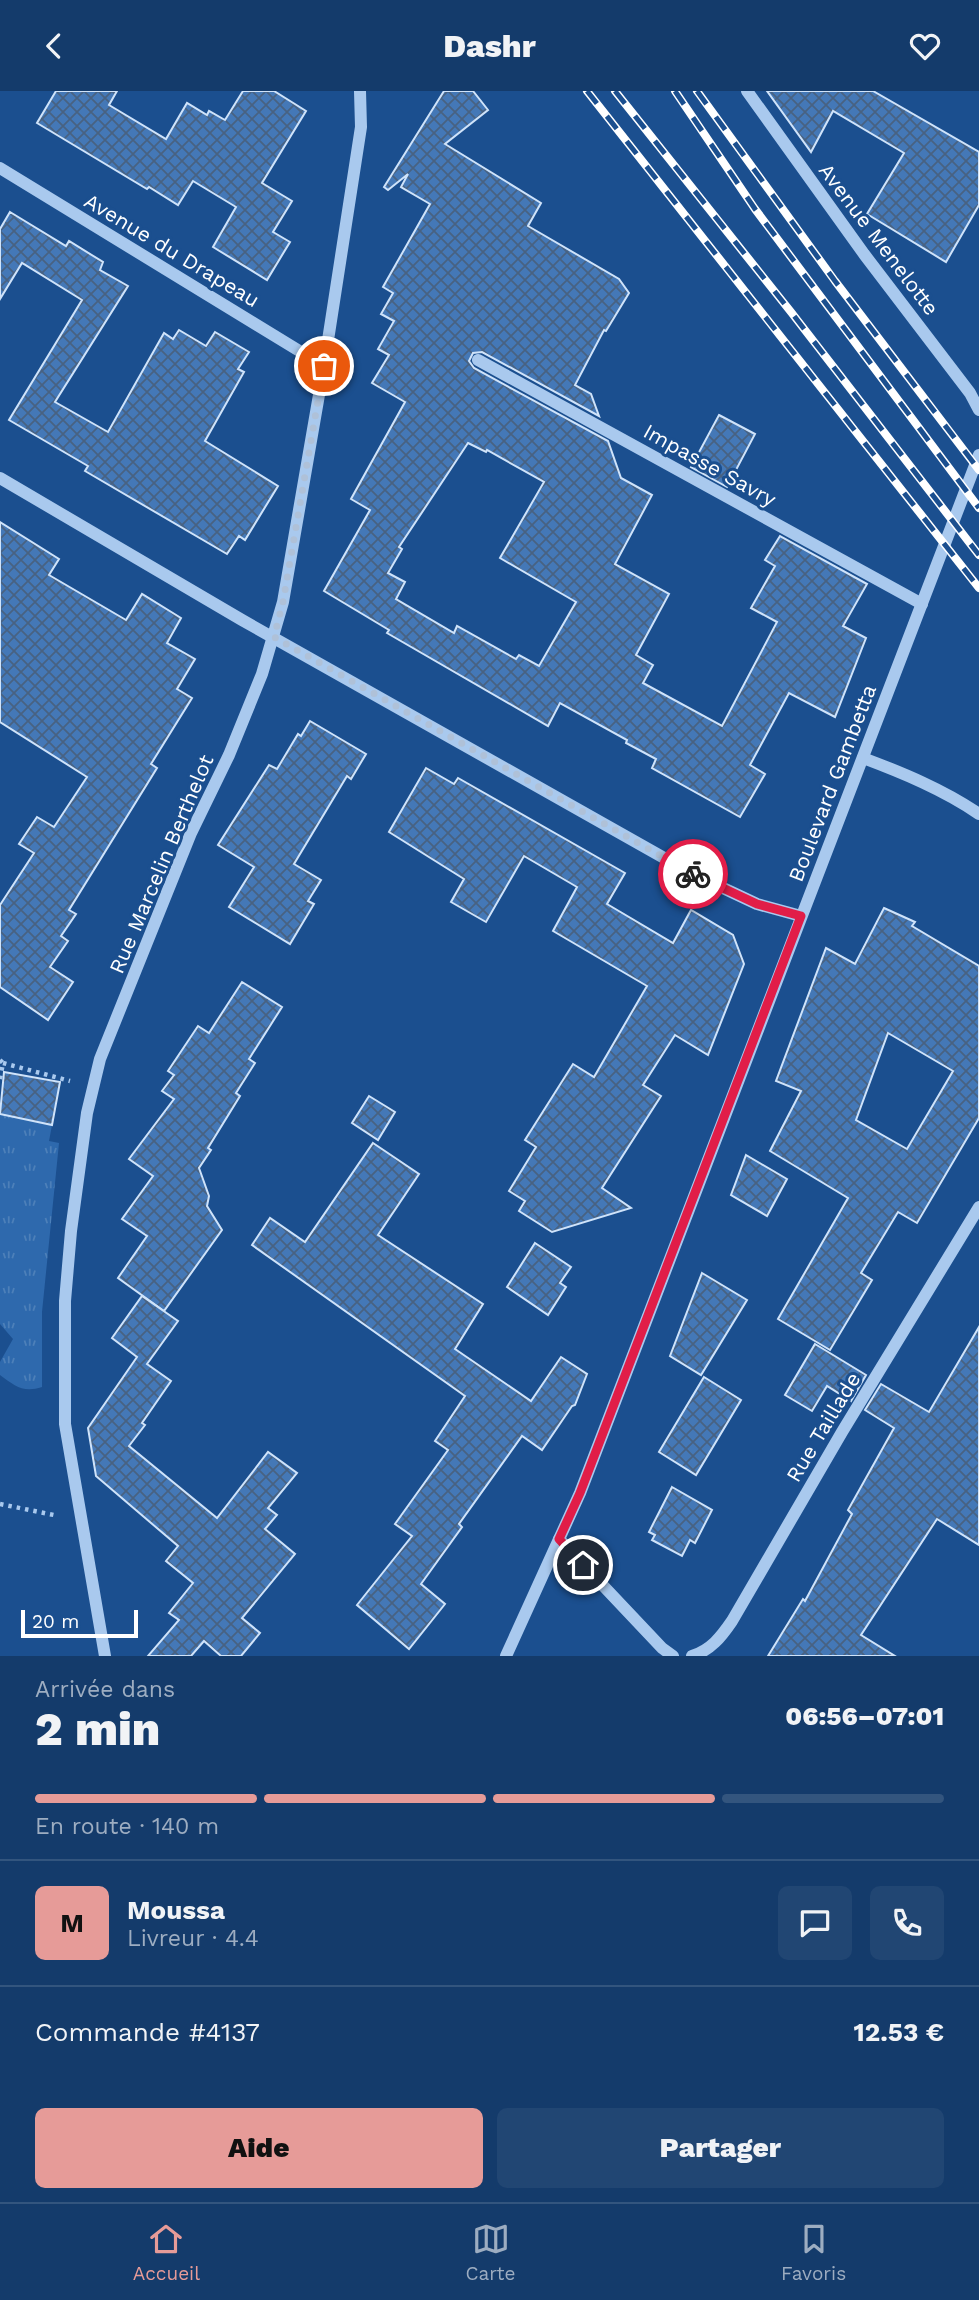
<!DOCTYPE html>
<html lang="fr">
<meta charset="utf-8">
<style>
body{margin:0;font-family:"Work Sans",sans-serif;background:#214673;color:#f1f3f6;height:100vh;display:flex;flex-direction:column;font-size:26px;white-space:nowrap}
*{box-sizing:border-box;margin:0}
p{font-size:23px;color:#9dadc1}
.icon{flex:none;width:38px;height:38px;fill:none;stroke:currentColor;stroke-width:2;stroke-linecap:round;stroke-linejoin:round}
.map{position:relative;height:1565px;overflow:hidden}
.sheet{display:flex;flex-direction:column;background:#143b6b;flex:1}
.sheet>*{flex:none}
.scale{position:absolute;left:21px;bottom:18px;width:117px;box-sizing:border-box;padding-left:7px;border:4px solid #fff;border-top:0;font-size:19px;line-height:24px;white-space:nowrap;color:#fff;-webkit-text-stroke:5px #1b4f8f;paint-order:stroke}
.pin{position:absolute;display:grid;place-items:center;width:60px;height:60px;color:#fff;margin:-30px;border:4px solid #fff;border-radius:50%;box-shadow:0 2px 7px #0007}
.courier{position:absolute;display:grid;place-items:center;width:70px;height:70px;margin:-35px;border:5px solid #e11d48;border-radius:50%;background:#fff;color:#222;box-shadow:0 2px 9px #0007}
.head em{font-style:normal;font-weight:800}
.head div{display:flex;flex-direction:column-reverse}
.head{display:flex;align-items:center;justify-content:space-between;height:119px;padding:0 35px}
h1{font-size:46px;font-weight:800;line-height:52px}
.bar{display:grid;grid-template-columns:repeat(4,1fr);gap:10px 7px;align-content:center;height:84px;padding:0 35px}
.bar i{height:9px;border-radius:5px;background:#33557e}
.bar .on{background:#e69b98}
.bar p{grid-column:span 4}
.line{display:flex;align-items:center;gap:18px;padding:0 35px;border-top:2px solid #33557e}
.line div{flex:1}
.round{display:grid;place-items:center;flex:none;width:74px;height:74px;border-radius:10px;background:#214673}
.primary-button{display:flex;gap:14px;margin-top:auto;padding:14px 35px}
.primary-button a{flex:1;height:80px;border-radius:10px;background:#e69b98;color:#111;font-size:28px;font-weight:800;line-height:80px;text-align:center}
.primary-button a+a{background:#214673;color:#f1f3f6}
header{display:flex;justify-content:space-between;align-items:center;height:91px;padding:0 35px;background:#143b6b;font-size:32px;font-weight:800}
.dock{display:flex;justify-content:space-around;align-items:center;height:98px;border-top:2px solid #33557e;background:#143b6b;font-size:19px;color:#9dadc1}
.dock a{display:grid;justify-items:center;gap:4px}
.dock .on{color:#e69b98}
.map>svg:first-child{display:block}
.grass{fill:url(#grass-tufts)}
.building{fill:url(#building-cross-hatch);stroke:#cfe3fa;stroke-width:2;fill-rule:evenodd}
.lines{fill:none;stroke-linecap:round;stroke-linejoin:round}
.path{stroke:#a9c9ee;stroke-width:4.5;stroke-dasharray:3.5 5;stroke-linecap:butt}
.minor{stroke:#a9c9ee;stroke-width:12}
.rail-casing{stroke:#fff;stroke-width:8}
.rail{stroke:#1b4f8f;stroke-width:5;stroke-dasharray:16;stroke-linecap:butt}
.done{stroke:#afc1d8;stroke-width:7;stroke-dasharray:0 12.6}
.route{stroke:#e11d48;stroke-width:9}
.labels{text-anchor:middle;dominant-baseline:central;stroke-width:6;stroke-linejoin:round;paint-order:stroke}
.street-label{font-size:21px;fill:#fff;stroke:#1b4f8f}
</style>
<header><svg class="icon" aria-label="back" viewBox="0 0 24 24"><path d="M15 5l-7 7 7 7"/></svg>Dashr<svg class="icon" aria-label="heart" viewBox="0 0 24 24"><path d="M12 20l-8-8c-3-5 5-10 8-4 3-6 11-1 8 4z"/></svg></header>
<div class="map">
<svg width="979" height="1565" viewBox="0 0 979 1565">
<defs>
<pattern id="grass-tufts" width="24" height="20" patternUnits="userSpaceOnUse" patternTransform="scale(1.75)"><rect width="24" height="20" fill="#2e69ad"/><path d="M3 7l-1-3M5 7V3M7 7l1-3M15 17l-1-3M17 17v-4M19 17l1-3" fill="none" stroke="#4d80b9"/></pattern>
<pattern id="building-cross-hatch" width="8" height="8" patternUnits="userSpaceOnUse" patternTransform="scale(1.75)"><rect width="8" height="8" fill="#4478b7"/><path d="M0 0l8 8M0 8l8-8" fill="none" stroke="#486282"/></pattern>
</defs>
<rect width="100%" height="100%" fill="#1b4f8f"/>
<path class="grass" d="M 0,1023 L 52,1034 L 49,1050 L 59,1052 L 42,1221 L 42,1296 C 23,1302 15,1295 0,1284 L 0,1271 L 13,1248 L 0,1233 Z"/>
<g class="building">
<path d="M 56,0 L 117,0 L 109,14 L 166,48 L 187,12 L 207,24 L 209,20 L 225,29 L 243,0 L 274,0 L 306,20 L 262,92 L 292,110 L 273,141 L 290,151 L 267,189 L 213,156 L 236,116 L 193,90 L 178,114 L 149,96 L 147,98 L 37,32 Z"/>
<path d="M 444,0 L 473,0 L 488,19 L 445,53 L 541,112 L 528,135 L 619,188 L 629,202 L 606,240 L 604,239 L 575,294 L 591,303 L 599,325 L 482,261 L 473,262 L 469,270 L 474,277 L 608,350 L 621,387 L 652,404 L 615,473 L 669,503 L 636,564 L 653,574 L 643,592 L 722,635 L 777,531 L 751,517 L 775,475 L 765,469 L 780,445 L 867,493 L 843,535 L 866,547 L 835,626 L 789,602 L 750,674 L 765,683 L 740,726 L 652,677 L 656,668 L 626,652 L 627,649 L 560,612 L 548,635 L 387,542 L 389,539 L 324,500 L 370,419 L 351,408 L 405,311 L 372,292 L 389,264 L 378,258 L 394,230 L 381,223 L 393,202 L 383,196 L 430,113 L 401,96 L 408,83 L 388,99 L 384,96 ZM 468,352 L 486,361 L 487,359 L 544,391 L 500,467 L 576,511 L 539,575 L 519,564 L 516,568 L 457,535 L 454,542 L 396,508 L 405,491 L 388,482 L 402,458 L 399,456 Z"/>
<path d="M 767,0 L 873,0 L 979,61 L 979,114 L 946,171 L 867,123 L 904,62 L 833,20 L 811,61 Z"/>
<path d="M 10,121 L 66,155 L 69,150 L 103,171 L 100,179 L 128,195 L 55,311 L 108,341 L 164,242 L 173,248 L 179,239 L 206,255 L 215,241 L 249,261 L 238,278 L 244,281 L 205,350 L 278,395 L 245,449 L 239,445 L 227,463 L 85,380 L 88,375 L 9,329 L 82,209 L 22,172 L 0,208 L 0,138 Z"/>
<path d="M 719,324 L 755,343 L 727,396 L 691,376 Z"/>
<path d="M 0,431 L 59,468 L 49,484 L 126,529 L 142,503 L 181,527 L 167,552 L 195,568 L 177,598 L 192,607 L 151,673 L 157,677 L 69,819 L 76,823 L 61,845 L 68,850 L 50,876 L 73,891 L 48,929 L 0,896 L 0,814 L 34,762 L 19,753 L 37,726 L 54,736 L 87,686 L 0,631 Z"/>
<path d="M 310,630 L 366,663 L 351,688 L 347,685 L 294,773 L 321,789 L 308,810 L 314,813 L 290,853 L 229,816 L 254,776 L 218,754 L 269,674 L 277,678 L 298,643 L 301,645 Z"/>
<path d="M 426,677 L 454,693 L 458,687 L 625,782 L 607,813 L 673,852 L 691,819 L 733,844 L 744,873 L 708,964 L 675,944 L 643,994 L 661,1005 L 602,1097 L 631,1117 L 552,1141 L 519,1120 L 525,1110 L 509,1100 L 536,1056 L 525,1049 L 573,973 L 594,986 L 647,895 L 553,840 L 577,796 L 524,765 L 486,831 L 451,811 L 464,788 L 389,741 Z"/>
<path d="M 884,817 L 915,831 L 912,835 L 979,875 L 979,1027 L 917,1132 L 898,1121 L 861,1182 L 872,1189 L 830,1259 L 778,1228 L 848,1107 L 770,1060 L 801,1000 L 776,990 L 826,857 L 855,873 ZM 888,942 L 953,980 L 907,1058 L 856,1029 Z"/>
<path d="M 242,891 L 282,916 L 249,968 L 255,972 L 236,1002 L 240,1005 L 208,1057 L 211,1059 L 199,1077 L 209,1105 L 207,1115 L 222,1139 L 164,1220 L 118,1187 L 147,1145 L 122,1128 L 153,1085 L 129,1068 L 174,1008 L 162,1000 L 174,984 L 168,980 L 198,935 L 209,942 Z"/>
<path d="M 4,981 L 60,991 L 52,1034 L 0,1023 Z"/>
<path d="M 369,1005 L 395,1021 L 378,1049 L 352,1032 Z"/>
<path d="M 373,1052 L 419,1083 L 378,1144 L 483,1213 L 455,1258 L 531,1310 L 561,1266 L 587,1283 L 575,1314 L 572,1315 L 542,1359 L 522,1345 L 459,1433 L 462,1436 L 421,1493 L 445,1513 L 409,1558 L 357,1514 L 412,1445 L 395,1433 L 448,1359 L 435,1350 L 465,1305 L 252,1154 L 270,1127 L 305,1151 Z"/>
<path d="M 746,1064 L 787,1088 L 767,1125 L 731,1104 Z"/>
<path d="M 535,1152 L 571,1176 L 560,1192 L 566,1196 L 548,1224 L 507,1196 Z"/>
<path d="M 702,1182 L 747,1209 L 701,1284 L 670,1265 Z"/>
<path d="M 142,1205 L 178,1230 L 147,1273 L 171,1290 L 142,1332 L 145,1334 L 129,1355 L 217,1427 L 268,1361 L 297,1382 L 268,1417 L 277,1424 L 265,1438 L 295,1463 L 242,1527 L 260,1542 L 241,1565 L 221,1565 L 204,1550 L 191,1565 L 148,1565 L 179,1529 L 169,1522 L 193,1492 L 166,1470 L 178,1455 L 96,1385 L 88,1337 L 137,1266 L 112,1247 Z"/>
<path d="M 979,1236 L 979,1454 L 937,1428 L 861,1544 L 895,1565 L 768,1565 L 803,1508 L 805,1510 L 852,1423 L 848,1419 L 894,1337 L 865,1319 L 881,1293 L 929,1321 Z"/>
<path d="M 815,1253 L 866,1284 L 851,1310 L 827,1295 L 812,1320 L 785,1304 Z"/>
<path d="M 704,1286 L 741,1309 L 696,1384 L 659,1361 Z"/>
<path d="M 672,1396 L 712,1419 L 695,1452 L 690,1449 L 682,1465 L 652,1449 L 655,1444 L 649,1441 Z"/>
</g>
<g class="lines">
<g class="path">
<path d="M 0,969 L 3,972 L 0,988"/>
<path d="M 3,972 L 70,990"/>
<path d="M 0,1413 L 54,1424"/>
</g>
<g class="minor">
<path d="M 747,0 L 864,163 L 970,302 L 979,319"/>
<path d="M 0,77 L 324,275"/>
<path d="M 478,269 L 922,513"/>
<path d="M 0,387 L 242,529 L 689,781 L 757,813 L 801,825"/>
<path d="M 863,667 C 903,682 944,699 979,723"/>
<path d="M 559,1448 L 662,1557 L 673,1565"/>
<path d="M 105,1565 L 65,1333 L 65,1210 L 71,1140 L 87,1022 L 100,968 L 191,742 L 229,664 L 262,583 L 283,511 L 324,275 L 361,36 L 360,0"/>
<path d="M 506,1565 L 580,1402 L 979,364"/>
<path d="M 692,1565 C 711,1559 721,1546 732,1530 L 842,1341 L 979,1116"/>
</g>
<g class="rail-casing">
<g id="rail">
<path d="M 587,0 L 979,497"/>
<path d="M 615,0 L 791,221 L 979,464"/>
<path d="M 675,0 L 755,118 L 979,417"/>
<path d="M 697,0 L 835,190 L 979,379"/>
</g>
</g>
<use href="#rail" class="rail"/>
</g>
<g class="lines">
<path class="done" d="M 324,275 L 283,511 L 274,546 L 693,783"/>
<path class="route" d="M 583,1474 L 559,1448 L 580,1402 L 801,825 L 757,813 L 693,783"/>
</g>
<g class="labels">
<g class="street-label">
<text transform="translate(879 148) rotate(53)">Avenue Menelotte</text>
<text transform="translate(172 159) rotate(31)">Avenue du Drapeau</text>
<text transform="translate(710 374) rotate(29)">Impasse Savry</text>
<text transform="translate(832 692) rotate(-69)">Boulevard Gambetta</text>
<text transform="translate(161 773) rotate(-67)">Rue Marcelin Berthelot</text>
<text transform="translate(823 1336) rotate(-59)">Rue Taillade</text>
</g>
</g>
</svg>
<div class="scale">20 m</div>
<div class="pin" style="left:324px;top:275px;background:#ea580c"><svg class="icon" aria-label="bag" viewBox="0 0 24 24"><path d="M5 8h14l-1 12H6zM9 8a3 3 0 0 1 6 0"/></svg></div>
<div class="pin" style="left:583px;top:1474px;background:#1f2937"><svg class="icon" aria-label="home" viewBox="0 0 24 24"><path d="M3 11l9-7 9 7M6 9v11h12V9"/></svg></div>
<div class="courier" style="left:693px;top:783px"><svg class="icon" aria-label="bike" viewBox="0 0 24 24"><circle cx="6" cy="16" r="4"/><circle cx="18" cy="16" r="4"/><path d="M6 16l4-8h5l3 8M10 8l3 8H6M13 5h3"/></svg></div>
</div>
<section class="sheet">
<div class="head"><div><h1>2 min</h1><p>Arrivée dans</p></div><em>06:56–07:01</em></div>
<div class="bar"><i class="on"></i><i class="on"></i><i class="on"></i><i></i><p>En route · 140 m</p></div>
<div class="line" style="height:126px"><b class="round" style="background:#e69b98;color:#111">M</b><div><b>Moussa</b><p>Livreur · 4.4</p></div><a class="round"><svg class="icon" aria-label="chat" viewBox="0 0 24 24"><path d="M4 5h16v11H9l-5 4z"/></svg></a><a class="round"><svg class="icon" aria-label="phone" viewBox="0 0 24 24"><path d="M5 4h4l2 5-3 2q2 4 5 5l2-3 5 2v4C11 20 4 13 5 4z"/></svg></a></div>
<div class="line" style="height:91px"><div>Commande #4137</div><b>12.53 €</b></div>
<div class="primary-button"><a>Aide</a><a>Partager</a></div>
</section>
<nav class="dock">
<a class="on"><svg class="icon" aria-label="home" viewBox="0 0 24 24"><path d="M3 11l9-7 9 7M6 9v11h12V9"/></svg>Accueil</a>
<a><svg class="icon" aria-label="map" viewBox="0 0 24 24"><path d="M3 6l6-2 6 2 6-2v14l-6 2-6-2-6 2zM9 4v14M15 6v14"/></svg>Carte</a>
<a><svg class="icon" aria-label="saved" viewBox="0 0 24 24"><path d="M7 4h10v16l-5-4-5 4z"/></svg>Favoris</a>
</nav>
